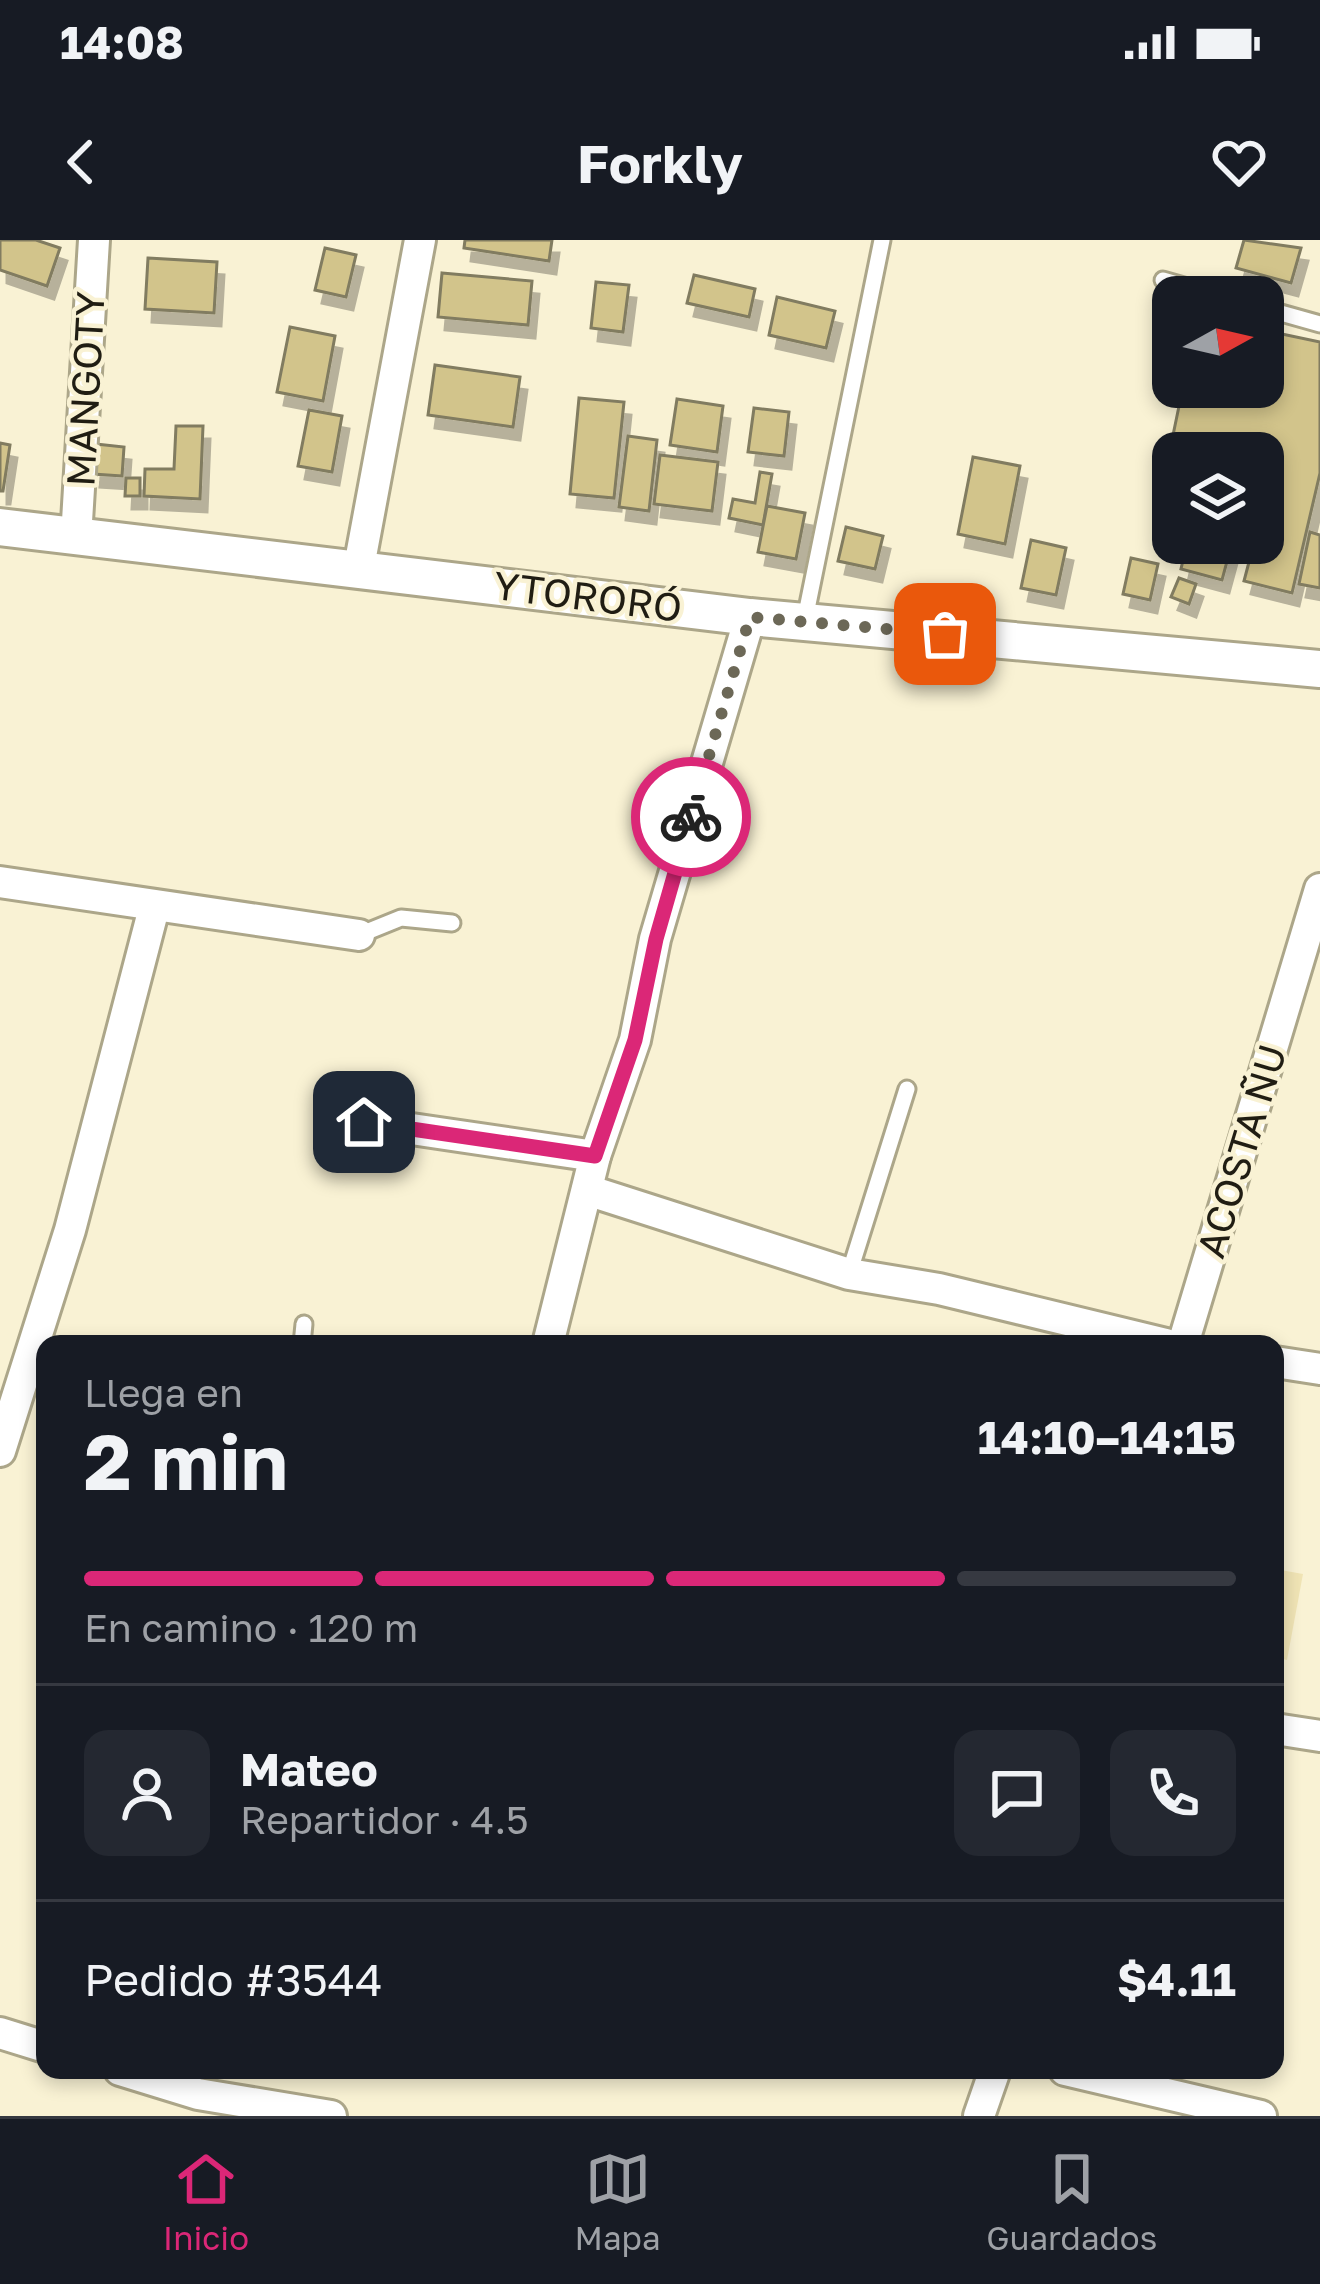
<!DOCTYPE html>
<html lang="es">
<meta charset="utf-8">
<style>
body{margin:0;font-family:"Golos Text",sans-serif;background:#242831;color:#f1f3f6;height:100vh;display:flex;flex-direction:column;font-size:45px;white-space:nowrap}
*{box-sizing:border-box;margin:0}
p{font-size:39px;color:#9ea1a6}
.icon{flex:none;width:66px;height:66px;fill:none;stroke:currentColor;stroke-width:2;stroke-linecap:round;stroke-linejoin:round}
.map{position:relative;flex:1;overflow:hidden}
.panel{position:absolute;left:36px;top:1095px;width:1248px;height:744px;display:flex;flex-direction:column;background:#171b24;border-radius:24px;box-shadow:0 6px 18px #0003}
.panel>*{flex:none}
.needle{width:78px;rotate:82deg}
.buttons{position:absolute;left:1152px;top:36px;display:grid;gap:24px}
.buttons a{display:grid;place-items:center;width:132px;height:132px;border-radius:24px;background:#171b24;box-shadow:0 6px 18px #0003;font-size:60px}
.pin{position:absolute;display:grid;place-items:center;width:102px;height:102px;color:#fff;margin:-51px;border-radius:24px;box-shadow:0 6px 18px #0006}
.courier{position:absolute;display:grid;place-items:center;width:120px;height:120px;margin:-60px;border:9px solid #db2777;border-radius:50%;background:#fff;color:#222;box-shadow:0 3px 15px #0007}
.head em{font-style:normal;font-weight:700}
.head div{display:flex;flex-direction:column-reverse}
.head{display:flex;align-items:center;justify-content:space-between;height:204px;padding:0 48px}
h1{font-size:78px;font-weight:700;line-height:90px}
.bar{display:grid;grid-template-columns:repeat(4,1fr);gap:18px 12px;align-content:center;height:144px;padding:0 48px}
.bar i{height:15px;border-radius:9px;background:#363941}
.bar .active{background:#db2777}
.bar p{grid-column:span 4}
.line{display:flex;align-items:center;gap:30px;padding:0 48px;border-top:3px solid #363941}
.line div{flex:1}
.round{display:grid;place-items:center;flex:none;width:126px;height:126px;border-radius:24px;background:#242831}
.status{display:flex;justify-content:space-between;align-items:center;height:84px;padding:0 60px;background:#171b24;direction:ltr}
.status svg{height:33px;fill:currentColor}
header{display:flex;justify-content:space-between;align-items:center;height:156px;padding:0 48px;background:#171b24;font-size:54px;font-weight:700}
.tabs{display:flex;justify-content:space-around;align-items:center;height:168px;border-top:3px solid #363941;background:#171b24;font-size:33px;color:#9ea1a6}
.tabs a{display:grid;justify-items:center;gap:6px}
.tabs .active{color:#db2777}
.map>svg:first-child{display:block}
.green{fill:#f0e4b5}
.building{fill:#d2c48b;stroke:#817b60;stroke-width:3;filter:url(#shadow)}
.lines{fill:none;stroke-linecap:round;stroke-linejoin:round}
.service-casing{stroke:#aca689;stroke-width:21}
.minor-casing{stroke:#aca689;stroke-width:36}
.tertiary-casing{stroke:#aca689;stroke-width:42}
.service{stroke:#fff;stroke-width:15}
.minor{stroke:#fff;stroke-width:30}
.tertiary{stroke:#fff;stroke-width:36}
.done{stroke:#6c6857;stroke-width:12;stroke-dasharray:0 21.6}
.route{stroke:#db2777;stroke-width:15}
.labels{text-anchor:middle;dominant-baseline:central;stroke-width:9;stroke-linejoin:round;paint-order:stroke}
.street-label{font-size:39px;fill:#201d13;stroke:#f9f2d4}
</style>
<div class="status"><b>14:08</b><svg viewBox="0 0 49 12"><path d="M0 12V9h3v3zM5 12V6h3v6zM10 12V3h3v9zM15 12V0h3v12zM26 1h20v11H26zM47 4h2v5h-2z"/></svg></div>
<header><svg class="icon" aria-label="back" viewBox="0 0 24 24"><path d="M15 5l-7 7 7 7"/></svg>Forkly<svg class="icon" aria-label="heart" viewBox="0 0 24 24"><path d="M12 20l-8-8c-3-5 5-10 8-4 3-6 11-1 8 4z"/></svg></header>
<div class="map">
<svg width="1320" height="1876" viewBox="0 0 1320 1876">
<defs>
<filter id="shadow"><feDropShadow dx="7" dy="13" stdDeviation="0" flood-color="#0004"/></filter>
</defs>
<rect width="100%" height="100%" fill="#f9f2d4"/>
<path class="green" d="M 1275,1329 L 1303,1334 L 1287,1420 L 1275,1417 Z"/>
<g class="building">
<path d="M 0,0 L 36,0 L 60,8 L 47,46 L 0,30 Z"/>
<path d="M 465,0 L 552,0 L 549,21 L 464,8 Z"/>
<path d="M 1244,0 L 1301,8 L 1291,43 L 1236,28 Z"/>
<path d="M 325,8 L 356,15 L 346,57 L 315,50 Z"/>
<path d="M 148,18 L 217,22 L 214,73 L 145,69 Z"/>
<path d="M 442,33 L 532,41 L 528,85 L 438,77 Z"/>
<path d="M 694,35 L 755,49 L 749,77 L 687,63 Z"/>
<path d="M 596,42 L 629,45 L 623,92 L 591,88 Z"/>
<path d="M 777,57 L 835,71 L 826,108 L 769,95 Z"/>
<path d="M 290,87 L 335,96 L 323,161 L 277,152 Z"/>
<path d="M 1263,90 L 1320,102 L 1320,233 L 1292,353 L 1244,341 L 1254,303 L 1263,303 L 1263,265 L 1274,221 L 1263,219 L 1263,213 L 1172,200 L 1183,147 L 1263,147 Z"/>
<path d="M 435,125 L 520,137 L 513,187 L 428,175 Z"/>
<path d="M 579,158 L 624,162 L 614,258 L 570,254 Z"/>
<path d="M 677,159 L 723,166 L 717,212 L 670,205 Z"/>
<path d="M 754,168 L 789,172 L 784,216 L 748,212 Z"/>
<path d="M 309,170 L 342,176 L 332,232 L 298,226 Z"/>
<path d="M 176,186 L 203,186 L 200,259 L 144,256 L 145,229 L 174,229 Z"/>
<path d="M 628,196 L 657,200 L 649,271 L 619,267 Z"/>
<path d="M 0,203 L 10,205 L 3,251 L 0,251 Z"/>
<path d="M 96,204 L 124,207 L 122,236 L 93,234 Z"/>
<path d="M 660,215 L 718,222 L 712,271 L 654,264 Z"/>
<path d="M 973,217 L 1020,226 L 1005,304 L 958,294 Z"/>
<path d="M 760,232 L 772,234 L 763,285 L 729,278 L 733,259 L 755,263 Z"/>
<path d="M 126,238 L 140,238 L 140,256 L 125,256 Z"/>
<path d="M 767,266 L 805,273 L 796,319 L 758,312 Z"/>
<path d="M 846,287 L 883,296 L 875,329 L 838,321 Z"/>
<path d="M 1310,292 L 1320,295 L 1320,348 L 1299,344 Z"/>
<path d="M 1031,300 L 1066,308 L 1056,355 L 1021,348 Z"/>
<path d="M 1187,303 L 1232,303 L 1222,340 L 1181,329 Z"/>
<path d="M 1131,318 L 1158,324 L 1150,360 L 1123,354 Z"/>
<path d="M 1179,338 L 1196,344 L 1189,364 L 1171,357 Z"/>
</g>
<g class="lines">
<g class="service-casing">
<g id="service">
<path d="M 1163,40 L 1223,57"/>
<path d="M 1263,68 L 1320,84"/>
<path d="M 805,379 L 882,0"/>
<path d="M 359,695 L 401,678 L 452,683"/>
<path d="M 849,1034 L 907,849"/>
<path d="M 302,1104 L 304,1084"/>
</g>
</g>
<g class="minor-casing">
<g id="minor">
<path d="M 76,298 L 94,0"/>
<path d="M 359,327 L 420,0"/>
<path d="M 0,642 L 359,695"/>
<path d="M 364,882 L 595,916"/>
<path d="M 587,950 L 849,1034 L 939,1049 L 1166,1104"/>
<path d="M 548,1104 L 595,916 L 635,800 L 655,699 L 750,377"/>
<path d="M 1183,1104 L 1320,649"/>
<path d="M 1275,1122 L 1320,1129"/>
<path d="M 0,1211 L 70,990 L 154,668"/>
<path d="M 1275,1489 L 1320,1496"/>
<path d="M 0,1793 L 45,1807"/>
<path d="M 120,1830 L 198,1854 L 331,1876"/>
<path d="M 1065,1830 L 1261,1876"/>
<path d="M 979,1876 L 995,1830"/>
</g>
</g>
<g class="tertiary-casing">
<path id="tertiary" d="M 0,287 L 750,377 L 1320,429"/>
</g>
<use href="#service" class="service"/>
<use href="#minor" class="minor"/>
<use href="#tertiary" class="tertiary"/>
</g>
<g class="lines">
<path class="done" d="M 691,577 L 750,377 L 945,394"/>
<path class="route" d="M 364,882 L 595,916 L 635,800 L 656,699 L 691,577"/>
</g>
<g class="labels">
<g class="street-label">
<text transform="translate(85 149) rotate(-87)">MANGOTY</text>
<text transform="translate(588 356) rotate(7)">YTORORÓ</text>
<text transform="translate(1241 911) rotate(-73)">ACOSTA ÑU</text>
</g>
</g>
</svg>
<div class="buttons">
<a><svg class="needle" viewBox="-14 -14 28 28"><path d="M0-13l5 13h-10z" fill="#e53935"/><path d="M0 13l5-13h-10z" fill="#9ea1a6"/></svg></a>
<a><svg class="icon" aria-label="layers" viewBox="0 0 24 24"><path d="M12 4l9 5-9 5-9-5zM3 14l9 5 9-5"/></svg></a>
</div>
<div class="pin" style="left:945px;top:394px;background:#ea580c"><svg class="icon" aria-label="bag" viewBox="0 0 24 24"><path d="M5 8h14l-1 12H6zM9 8a3 3 0 0 1 6 0"/></svg></div>
<div class="pin" style="left:364px;top:882px;background:#1f2937"><svg class="icon" aria-label="home" viewBox="0 0 24 24"><path d="M3 11l9-7 9 7M6 9v11h12V9"/></svg></div>
<div class="courier" style="left:691px;top:577px"><svg class="icon" aria-label="bike" viewBox="0 0 24 24"><circle cx="6" cy="16" r="4"/><circle cx="18" cy="16" r="4"/><path d="M6 16l4-8h5l3 8M10 8l3 8H6M13 5h3"/></svg></div>
<section class="panel">
<div class="head"><div><h1>2 min</h1><p>Llega en</p></div><em>14:10–14:15</em></div>
<div class="bar"><i class="active"></i><i class="active"></i><i class="active"></i><i></i><p>En camino · 120 m</p></div>
<div class="line" style="height:216px"><a class="round"><svg class="icon" aria-label="person" viewBox="0 0 24 24"><circle cx="12" cy="8" r="4"/><path d="M4 21q1-7 8-7t8 7"/></svg></a><div><b>Mateo</b><p>Repartidor · 4.5</p></div><a class="round"><svg class="icon" aria-label="chat" viewBox="0 0 24 24"><path d="M4 5h16v11H9l-5 4z"/></svg></a><a class="round"><svg class="icon" aria-label="phone" viewBox="0 0 24 24"><path d="M5 4h4l2 5-3 2q2 4 5 5l2-3 5 2v4C11 20 4 13 5 4z"/></svg></a></div>
<div class="line" style="height:156px"><div>Pedido #3544</div><b>$4.11</b></div>
</section>
</div>
<nav class="tabs">
<a class="active"><svg class="icon" aria-label="home" viewBox="0 0 24 24"><path d="M3 11l9-7 9 7M6 9v11h12V9"/></svg>Inicio</a>
<a><svg class="icon" aria-label="map" viewBox="0 0 24 24"><path d="M3 6l6-2 6 2 6-2v14l-6 2-6-2-6 2zM9 4v14M15 6v14"/></svg>Mapa</a>
<a><svg class="icon" aria-label="saved" viewBox="0 0 24 24"><path d="M7 4h10v16l-5-4-5 4z"/></svg>Guardados</a>
</nav>
